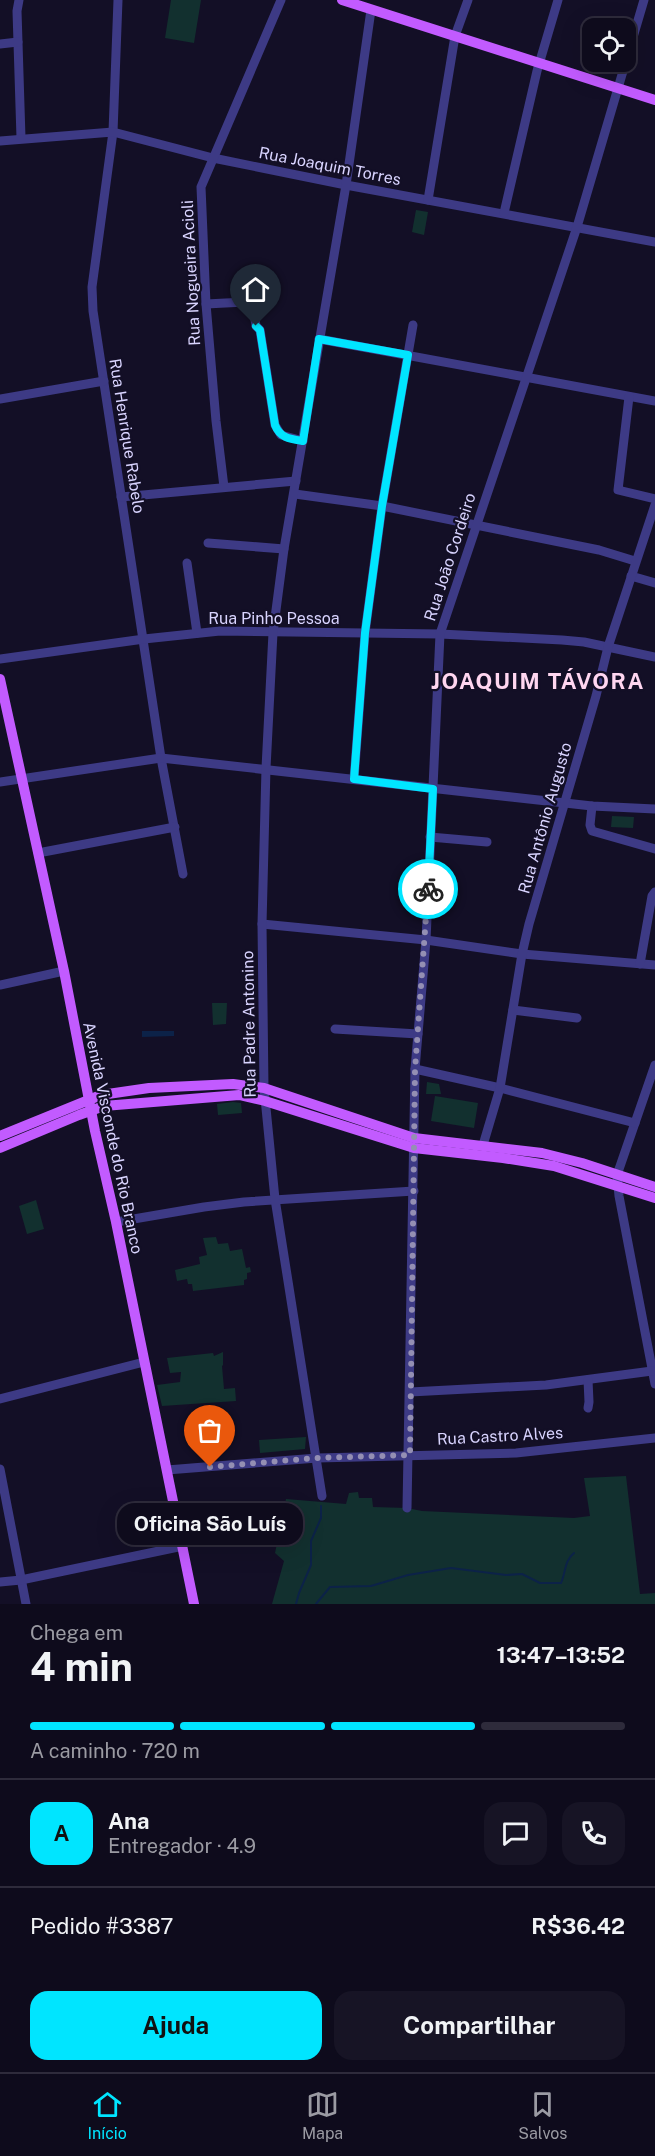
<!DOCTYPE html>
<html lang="pt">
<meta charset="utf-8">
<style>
body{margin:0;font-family:"Public Sans",sans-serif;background:#171425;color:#f1f3f6;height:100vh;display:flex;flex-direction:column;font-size:22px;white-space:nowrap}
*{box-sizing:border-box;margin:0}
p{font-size:20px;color:#9b9ba3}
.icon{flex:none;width:33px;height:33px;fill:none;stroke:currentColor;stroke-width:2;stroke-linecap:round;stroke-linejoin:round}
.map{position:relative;height:1604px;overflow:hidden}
.panel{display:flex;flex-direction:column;background:#0e0b1c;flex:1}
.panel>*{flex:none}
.buttons{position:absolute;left:582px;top:18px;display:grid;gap:12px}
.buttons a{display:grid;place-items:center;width:54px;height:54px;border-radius:12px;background:#0e0b1c;box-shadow:0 6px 24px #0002,0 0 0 2px #2e2b3b;font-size:30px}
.pin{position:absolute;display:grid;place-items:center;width:51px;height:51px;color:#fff;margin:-62px -26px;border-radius:50% 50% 50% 0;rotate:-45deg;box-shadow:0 0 6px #0007}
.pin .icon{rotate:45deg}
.courier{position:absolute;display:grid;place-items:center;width:60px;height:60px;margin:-30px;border:4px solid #00e5ff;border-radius:50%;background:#fff;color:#222;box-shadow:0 2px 8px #0007}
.bubble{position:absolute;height:42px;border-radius:18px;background:#0e0b1c;box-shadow:0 6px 24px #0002,0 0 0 2px #2e2b3b;font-size:20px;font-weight:700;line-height:42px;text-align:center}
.overview em{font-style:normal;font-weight:700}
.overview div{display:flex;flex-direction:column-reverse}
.overview{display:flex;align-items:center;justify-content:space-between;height:102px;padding:0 30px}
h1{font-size:39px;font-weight:700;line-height:45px}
.bar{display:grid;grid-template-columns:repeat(4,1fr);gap:9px 6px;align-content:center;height:72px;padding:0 30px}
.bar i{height:8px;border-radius:4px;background:#2e2b3b}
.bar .on{background:#00e5ff}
.bar p{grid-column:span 4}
.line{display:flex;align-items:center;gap:15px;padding:0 30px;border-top:2px solid #2e2b3b}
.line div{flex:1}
.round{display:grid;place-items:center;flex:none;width:63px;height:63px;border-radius:18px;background:#171425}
.button{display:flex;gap:12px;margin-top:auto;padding:12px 30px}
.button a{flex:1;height:69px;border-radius:18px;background:#00e5ff;color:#111;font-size:24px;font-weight:700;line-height:69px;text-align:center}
.button a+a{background:#171425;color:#f1f3f6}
.tabs{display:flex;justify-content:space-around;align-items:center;height:84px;border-top:2px solid #2e2b3b;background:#0e0b1c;font-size:16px;color:#9b9ba3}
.tabs a{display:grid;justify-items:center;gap:3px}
.tabs .on{color:#00e5ff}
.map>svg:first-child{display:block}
.green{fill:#12302f}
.water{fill:#0c2248}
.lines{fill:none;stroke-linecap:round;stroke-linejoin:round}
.stream{stroke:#0c2248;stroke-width:2}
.minor{stroke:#3d3a85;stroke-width:9}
.major{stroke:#c25bff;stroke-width:10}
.done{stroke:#948fb3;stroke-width:6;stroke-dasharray:0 10.8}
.route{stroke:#00e5ff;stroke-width:8}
.labels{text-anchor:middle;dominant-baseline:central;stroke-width:4.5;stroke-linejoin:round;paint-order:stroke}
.street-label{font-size:16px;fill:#d9d4ff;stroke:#130f26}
.district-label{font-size:22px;font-weight:bold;letter-spacing:1.5px;fill:#ffd6f0;stroke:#130f26}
</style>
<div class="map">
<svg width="655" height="1604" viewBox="0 0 655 1604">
<rect width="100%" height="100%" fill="#130f26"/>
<g class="green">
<path d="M 171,0 L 201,0 L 194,43 L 165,38 Z"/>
<path d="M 416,210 L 428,212 L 424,235 L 412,232 Z"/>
<path d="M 612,816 L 634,817 L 633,828 L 611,827 Z"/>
<path d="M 212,1003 L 227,1003 L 226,1024 L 213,1025 Z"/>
<path d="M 427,1082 L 439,1084 L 441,1094 L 426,1094 Z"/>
<path d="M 435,1096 L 478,1103 L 474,1128 L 431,1121 Z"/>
<path d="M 233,1102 L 241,1103 L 242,1113 L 218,1115 L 217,1104 Z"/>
<path d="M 36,1200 L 44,1229 L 27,1234 L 19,1206 Z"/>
<path d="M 216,1237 L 218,1244 L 228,1243 L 230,1251 L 242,1249 L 246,1268 L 250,1267 L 251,1272 L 247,1273 L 247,1279 L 244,1280 L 244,1285 L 193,1291 L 192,1284 L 188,1284 L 187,1279 L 177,1281 L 175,1270 L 200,1264 L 199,1257 L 207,1255 L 203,1238 Z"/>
<path d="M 223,1352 L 223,1365 L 222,1366 L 224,1389 L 235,1388 L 236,1401 L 162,1406 L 157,1385 L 180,1382 L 181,1372 L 170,1373 L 167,1358 L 213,1353 L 214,1356 Z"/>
<path d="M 306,1437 L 305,1449 L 260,1453 L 259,1440 Z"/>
<path d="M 626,1476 L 640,1594 L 655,1593 L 655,1604 L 272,1604 L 284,1561 L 275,1553 L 286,1499 L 346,1504 L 349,1493 L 358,1492 L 359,1498 L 372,1498 L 373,1507 L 407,1508 L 422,1511 L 574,1518 L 590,1516 L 584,1478 Z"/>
</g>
<path class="water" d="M 142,1031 L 174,1031 L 174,1036 L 142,1037 Z"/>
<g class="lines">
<g class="stream">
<path d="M 296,1604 L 299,1593 L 311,1565 L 311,1541 L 321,1518 L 321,1506"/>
<path d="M 316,1604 L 330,1587 L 371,1586 L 408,1575 L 451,1568 L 506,1575 L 522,1574 L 540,1583 L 561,1583 C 566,1572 564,1561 574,1553"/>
</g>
<g class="minor">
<path d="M 19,0 L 17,11 L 21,138"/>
<path d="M 118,0 L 113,132 L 92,287 L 93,311 L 161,758 L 183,874"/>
<path d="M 0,44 L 18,42"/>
<path d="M 0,141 L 113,132 L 213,158 L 346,185 L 655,242"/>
<path d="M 428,200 L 455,36 L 468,0"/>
<path d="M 504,213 L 537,71 L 558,0"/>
<path d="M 206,304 L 245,302 L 253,306 L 256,326 L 260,330 L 275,425 L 281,435 L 303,441"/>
<path d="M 319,339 L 655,401"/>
<path d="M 629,397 L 618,490 L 655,499"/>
<path d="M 0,399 L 104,381"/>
<path d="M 224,487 L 216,421 L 206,304 L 201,187 L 281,0"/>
<path d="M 295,494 L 382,506 L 599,550 L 635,561"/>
<path d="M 121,497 L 296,481"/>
<path d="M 208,543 L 284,549"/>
<path d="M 187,563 L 197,633"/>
<path d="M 631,576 L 655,583"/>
<path d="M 0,659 L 144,639 L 220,631 L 440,634 L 562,640 L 584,642 L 655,657"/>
<path d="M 354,779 L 365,633 L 382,506 L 413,325"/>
<path d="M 0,782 L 161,758 L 592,806 L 655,809"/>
<path d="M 592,806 L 590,825 L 592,831 L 655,849"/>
<path d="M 430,837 L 487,842"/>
<path d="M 38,853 L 175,827"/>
<path d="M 262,924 L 426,940 L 522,954 L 655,965"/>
<path d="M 640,964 L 652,896 L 655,892"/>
<path d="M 0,985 L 64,971"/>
<path d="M 513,1010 L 577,1018"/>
<path d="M 335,1029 L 418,1034"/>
<path d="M 655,1065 L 617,1175 L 619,1196 L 655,1384"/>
<path d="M 415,1069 L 500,1088 L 635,1123"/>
<path d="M 483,1145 L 500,1088 L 522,954 L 529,924 L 596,696 L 608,647 L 655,505"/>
<path d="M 116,1222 L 204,1207 L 244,1202 L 414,1191"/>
<path d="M 410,1392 L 546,1385 L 652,1371"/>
<path d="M 0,1399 L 144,1362"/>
<path d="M 588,1408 L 589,1402 L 588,1380"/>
<path d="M 0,1469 L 26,1604"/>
<path d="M 167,1470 L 317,1458 L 516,1453 L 655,1438"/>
<path d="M 322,1496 L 275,1199 L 264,1088 L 262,924 L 266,768 L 273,633 L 284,549 L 346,185 L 371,10"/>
<path d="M 407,1508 L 415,1069 L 426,940 L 440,634 L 577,227 L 644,0"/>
<path d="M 0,1582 L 21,1580 L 183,1546"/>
</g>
<g class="major">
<path d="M 342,0 L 655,100"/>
<path d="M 0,679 L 64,971 L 95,1131 L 116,1222 L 194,1604"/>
<path d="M 0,1136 L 101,1095 L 149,1088 L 233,1084 L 264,1088 L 414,1138 L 542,1153 L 582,1163 L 655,1187"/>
<path d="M 0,1148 L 79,1115 L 104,1106 L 239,1095 L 265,1101 L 414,1148 L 503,1158 L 554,1166 L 655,1198"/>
</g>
</g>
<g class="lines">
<path class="done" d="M 210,1467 L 316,1458 L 410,1455 L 415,1070 L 428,889"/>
<path class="route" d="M 256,326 L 260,330 L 275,425 C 280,438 290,439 303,441 L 319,339 L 408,355 L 382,506 L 365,633 L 354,779 L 433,789 L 428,889"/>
</g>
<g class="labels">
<g class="street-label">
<text transform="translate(330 166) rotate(11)">Rua Joaquim Torres</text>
<text transform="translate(191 273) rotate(-93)">Rua Nogueira Acioli</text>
<text transform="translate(127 436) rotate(81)">Rua Henrique Rabelo</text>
<text transform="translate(450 557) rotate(-72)">Rua João Cordeiro</text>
<text x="274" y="618">Rua Pinho Pessoa</text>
<text transform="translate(545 818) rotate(-74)">Rua Antônio Augusto</text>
<text transform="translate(249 1024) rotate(-91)">Rua Padre Antonino</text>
<text transform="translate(113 1138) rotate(78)">Avenida Visconde do Rio Branco</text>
<text transform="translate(500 1436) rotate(-3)">Rua Castro Alves</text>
</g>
<g class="district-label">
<text x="538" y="681">JOAQUIM TÁVORA</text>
</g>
</g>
</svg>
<div class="buttons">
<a><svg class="icon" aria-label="locate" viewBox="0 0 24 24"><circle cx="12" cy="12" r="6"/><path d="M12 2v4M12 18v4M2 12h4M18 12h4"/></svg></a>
</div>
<div class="pin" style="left:210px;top:1467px;background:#ea580c"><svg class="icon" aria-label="bag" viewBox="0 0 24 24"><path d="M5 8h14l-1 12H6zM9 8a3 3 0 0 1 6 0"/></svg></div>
<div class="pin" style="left:256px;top:326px;background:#1f2937"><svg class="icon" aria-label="home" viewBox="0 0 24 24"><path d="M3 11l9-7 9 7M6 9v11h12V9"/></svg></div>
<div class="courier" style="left:428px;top:889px"><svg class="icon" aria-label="bike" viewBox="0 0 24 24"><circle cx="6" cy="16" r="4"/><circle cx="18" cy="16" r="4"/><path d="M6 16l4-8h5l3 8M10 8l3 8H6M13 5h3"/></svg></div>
<div class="bubble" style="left:117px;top:1503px;width:186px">Oficina São Luís</div>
</div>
<section class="panel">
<div class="overview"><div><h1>4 min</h1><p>Chega em</p></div><em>13:47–13:52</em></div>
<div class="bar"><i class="on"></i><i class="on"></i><i class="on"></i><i></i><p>A caminho · 720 m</p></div>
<div class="line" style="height:108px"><b class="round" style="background:#00e5ff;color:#111">A</b><div><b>Ana</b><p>Entregador · 4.9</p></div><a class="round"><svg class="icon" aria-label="chat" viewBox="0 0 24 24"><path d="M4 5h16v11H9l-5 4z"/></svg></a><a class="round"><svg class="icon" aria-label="phone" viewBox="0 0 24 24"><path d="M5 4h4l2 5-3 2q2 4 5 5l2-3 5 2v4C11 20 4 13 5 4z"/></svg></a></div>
<div class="line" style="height:78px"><div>Pedido #3387</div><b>R$36.42</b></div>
<div class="button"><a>Ajuda</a><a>Compartilhar</a></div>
</section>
<nav class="tabs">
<a class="on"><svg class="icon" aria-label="home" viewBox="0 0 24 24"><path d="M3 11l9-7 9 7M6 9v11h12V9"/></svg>Início</a>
<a><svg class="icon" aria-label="map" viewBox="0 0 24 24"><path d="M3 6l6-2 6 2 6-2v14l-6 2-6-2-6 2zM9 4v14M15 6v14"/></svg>Mapa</a>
<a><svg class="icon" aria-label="saved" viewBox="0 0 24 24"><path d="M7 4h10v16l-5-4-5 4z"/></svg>Salvos</a>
</nav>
